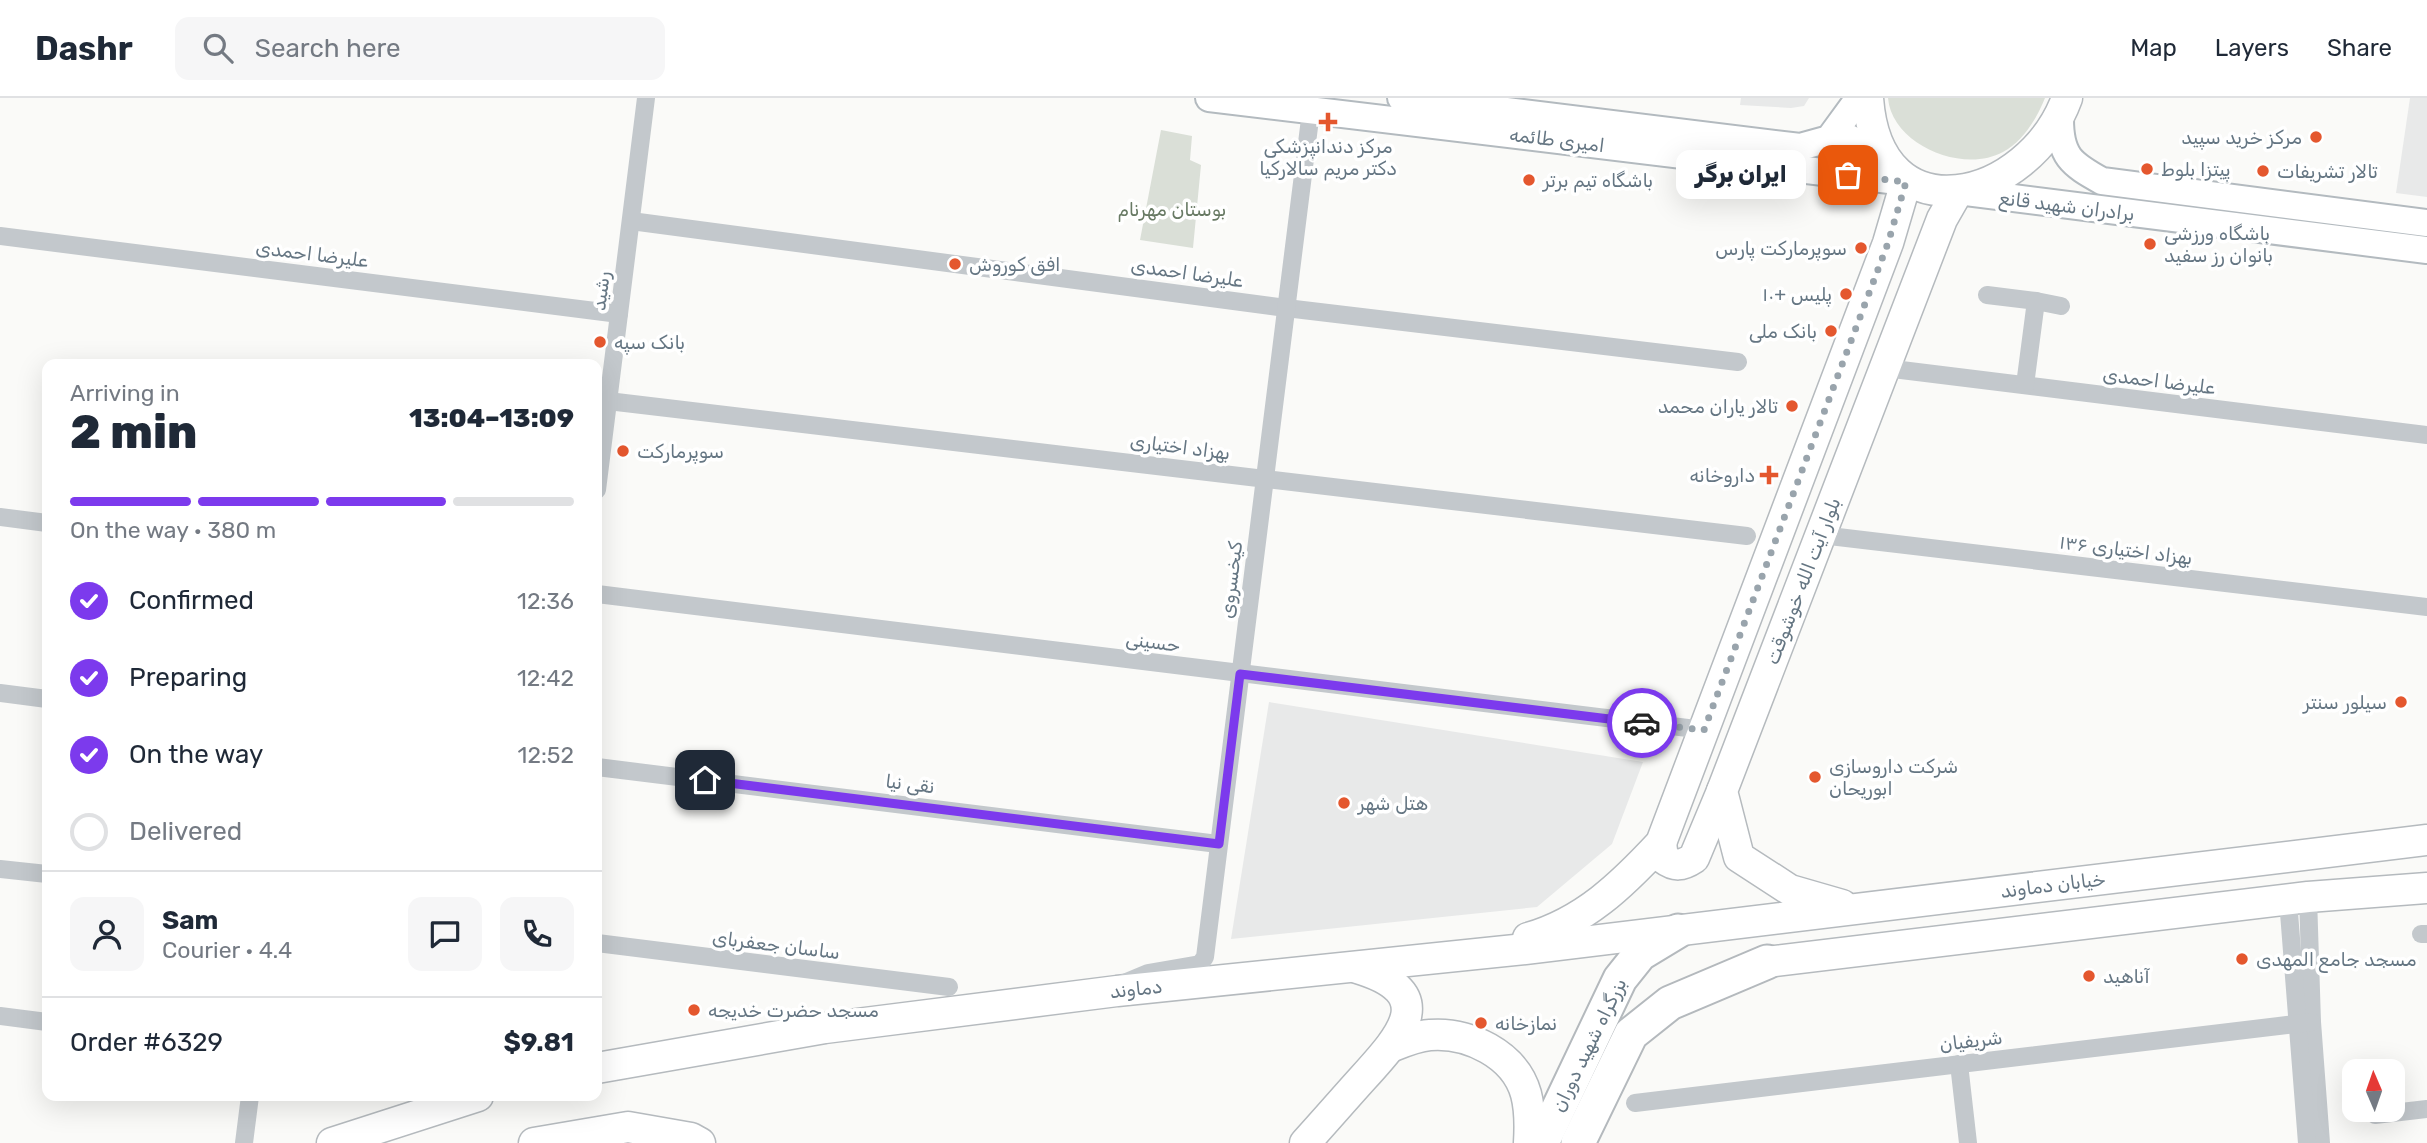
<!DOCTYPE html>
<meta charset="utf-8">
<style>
body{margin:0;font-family:Rubik,"Noto Sans Arabic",sans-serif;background:#f6f6f7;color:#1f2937;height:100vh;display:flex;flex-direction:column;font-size:26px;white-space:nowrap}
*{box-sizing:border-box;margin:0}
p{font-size:23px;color:#747a83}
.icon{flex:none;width:38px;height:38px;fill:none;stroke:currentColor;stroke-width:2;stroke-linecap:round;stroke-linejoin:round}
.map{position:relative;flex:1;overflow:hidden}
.details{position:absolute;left:42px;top:261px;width:560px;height:742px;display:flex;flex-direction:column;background:#fff;border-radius:14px;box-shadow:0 7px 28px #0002}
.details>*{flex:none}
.needle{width:46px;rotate:358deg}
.tools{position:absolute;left:2342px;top:961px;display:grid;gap:14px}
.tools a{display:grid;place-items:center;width:63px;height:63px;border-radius:14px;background:#fff;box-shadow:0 7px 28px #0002;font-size:35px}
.pin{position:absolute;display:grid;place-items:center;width:60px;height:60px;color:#fff;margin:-30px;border-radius:14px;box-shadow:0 4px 10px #0006}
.courier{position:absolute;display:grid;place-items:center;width:70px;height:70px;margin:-35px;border:5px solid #7c3aed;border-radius:50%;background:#fff;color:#222;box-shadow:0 2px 9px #0007}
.bubble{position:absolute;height:49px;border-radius:14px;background:#fff;box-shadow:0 7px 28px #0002;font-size:23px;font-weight:800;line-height:49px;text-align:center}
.headline em{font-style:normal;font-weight:800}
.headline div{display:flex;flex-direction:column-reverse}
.headline{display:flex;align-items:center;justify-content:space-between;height:119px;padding:0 28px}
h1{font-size:46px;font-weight:800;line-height:52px}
.bar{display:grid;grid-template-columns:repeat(4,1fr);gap:10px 7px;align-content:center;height:84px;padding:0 28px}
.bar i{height:9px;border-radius:5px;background:#e0e1e3}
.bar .current{background:#7c3aed}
.bar p{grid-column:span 4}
.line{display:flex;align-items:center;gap:18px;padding:0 28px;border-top:2px solid #e0e1e3}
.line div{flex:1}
.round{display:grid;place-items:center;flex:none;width:74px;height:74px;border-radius:14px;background:#f6f6f7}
ol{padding:0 28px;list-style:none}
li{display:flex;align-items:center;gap:21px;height:77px}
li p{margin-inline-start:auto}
li .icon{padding:7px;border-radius:50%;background:#7c3aed;color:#fff;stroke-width:4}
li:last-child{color:#747a83}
li i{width:38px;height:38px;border:4px solid #e0e1e3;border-radius:50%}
header{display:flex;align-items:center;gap:42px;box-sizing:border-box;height:98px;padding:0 35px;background:#fff;border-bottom:2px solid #e0e1e3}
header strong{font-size:33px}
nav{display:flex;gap:38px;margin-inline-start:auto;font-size:24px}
.search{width:490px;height:63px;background:#f6f6f7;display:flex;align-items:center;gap:18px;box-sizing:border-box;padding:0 24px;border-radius:14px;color:#747a83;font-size:26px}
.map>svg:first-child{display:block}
.built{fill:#e8e9e9}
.green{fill:#dadfd7}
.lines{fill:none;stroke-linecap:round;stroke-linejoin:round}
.secondary-casing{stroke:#b3babf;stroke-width:30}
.primary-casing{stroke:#b5babe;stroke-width:33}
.highway-casing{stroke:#b4b9bd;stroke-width:37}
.street{stroke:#c3c8cc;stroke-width:18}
.secondary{stroke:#fff;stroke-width:26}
.primary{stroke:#fff;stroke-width:30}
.highway{stroke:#fff;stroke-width:33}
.done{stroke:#99a4ac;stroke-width:7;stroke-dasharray:0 12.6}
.route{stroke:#7c3aed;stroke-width:9}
.poi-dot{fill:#e4572e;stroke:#fff;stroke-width:2.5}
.labels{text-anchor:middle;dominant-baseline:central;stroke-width:7;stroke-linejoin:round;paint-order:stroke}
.poi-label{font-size:19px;fill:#657683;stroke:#fff;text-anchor:start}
.street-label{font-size:19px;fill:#657683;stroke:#fff}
.park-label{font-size:19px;fill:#687a64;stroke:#fff}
</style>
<header>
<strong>Dashr</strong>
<div class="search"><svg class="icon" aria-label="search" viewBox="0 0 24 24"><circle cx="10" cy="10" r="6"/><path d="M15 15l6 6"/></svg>Search here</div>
<nav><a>Map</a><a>Layers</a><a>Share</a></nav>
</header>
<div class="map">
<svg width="2427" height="1045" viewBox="0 0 2427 1045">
<rect width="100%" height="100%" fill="#fafaf8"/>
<g class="built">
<path d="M 1741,0 L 1809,0 L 1804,8 L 1791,10 L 1740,7 Z"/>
<path d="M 2410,0 L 2427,0 L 2427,99 L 2396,95 Z"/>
<path d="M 1269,604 L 1643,664 L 1612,746 L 1537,809 L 1231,841 Z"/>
</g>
<g class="green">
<path d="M 1888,0 L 2045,0 C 2037,20 2023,44 2003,54 C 1963,76 1892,47 1888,0 Z"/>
<path d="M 1161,32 L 1192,38 L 1190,62 L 1201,67 L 1193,150 L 1140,142 Z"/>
</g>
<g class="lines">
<g class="secondary-casing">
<g id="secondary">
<path d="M 1209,0 L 1906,84"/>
<path d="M 1401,0 L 1800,49 L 1829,41 L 1859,0"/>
<path d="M 2060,21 C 2060,58 2071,66 2102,83 L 2427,125"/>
<path d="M 1829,41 C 1842,37 1850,37 1859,48 L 1858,68 L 1848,77"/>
<path d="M 1958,93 L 2427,152"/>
</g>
</g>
<g class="primary-casing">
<g id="primary">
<path d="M 1868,0 C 1878,142 2029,104 2067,0"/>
<path d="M 1661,745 L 1663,760 C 1675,769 1682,768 1694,760 L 1722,693"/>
<path d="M 1842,807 L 1790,792 L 1739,759 L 1722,693 L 1942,121 L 1958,93"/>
<path d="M 1528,840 C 1584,824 1622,787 1661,745 L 1888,145 L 1906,84"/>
<path d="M 1767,864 L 2308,799 L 2427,790"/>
<path d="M 1393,948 C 1405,943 1417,938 1430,937 C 1468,934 1515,956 1526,996 C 1530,1011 1530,1029 1529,1045"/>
<path d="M 597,970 L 825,930 L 1117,893 L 1525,851 L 2427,742"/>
<path d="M 332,1045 L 478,998"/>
<path d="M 534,1045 L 628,1029 L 691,1040 L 700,1045"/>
<path d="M 1305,1045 C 1325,1023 1344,1001 1363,980 C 1403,936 1440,895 1357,870"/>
</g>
</g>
<g class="highway-casing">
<g id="highway">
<path d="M 1542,1045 L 1620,881 L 1640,856 L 1678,833"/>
<path d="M 1578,1045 L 1631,936 L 1670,905 L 1767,864"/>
</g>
</g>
<g class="street">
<path d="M 631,123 L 1286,210 L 1738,264"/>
<path d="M 0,138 L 619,216"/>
<path d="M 1987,197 L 2036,203"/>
<path d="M 1885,270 L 2427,337"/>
<path d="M 2025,287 L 2036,203 L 2061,208"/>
<path d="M 608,303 L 1747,438"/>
<path d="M 597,392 L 646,0"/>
<path d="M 0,419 L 47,425"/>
<path d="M 1821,437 L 2427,509"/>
<path d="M 597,496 L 1704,632"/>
<path d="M 0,595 L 47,601"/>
<path d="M 597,669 L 1218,746"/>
<path d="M 0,771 L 47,776"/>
<path d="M 2308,799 L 2312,924 L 2321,1045"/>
<path d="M 2288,802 L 2307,1045"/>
<path d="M 2421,836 L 2427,836"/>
<path d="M 597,845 L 949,889"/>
<path d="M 1124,885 L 1148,875 L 1200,866 L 1205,859 L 1311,13"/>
<path d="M 0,918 L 47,924"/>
<path d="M 1959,966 L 1968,1045"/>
<path d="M 1635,1005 L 2312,924"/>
<path d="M 2375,1017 L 2427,1011"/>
<path d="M 244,1045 L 250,998"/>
</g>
<use href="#secondary" class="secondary"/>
<use href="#primary" class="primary"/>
<use href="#highway" class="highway"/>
</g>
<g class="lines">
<path class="done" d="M 1642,625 L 1704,632 L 1888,145 L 1906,84 L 1848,77"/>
<path class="route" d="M 705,682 L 1219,746 L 1240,576 L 1642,625"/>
</g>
<g class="poi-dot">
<path d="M1324.5 13.5h7v7h7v7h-7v7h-7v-7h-7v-7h7z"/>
<circle cx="2316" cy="39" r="7"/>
<circle cx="2147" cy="71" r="7"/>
<circle cx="2263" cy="73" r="7"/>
<circle cx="1529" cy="82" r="7"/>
<circle cx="2150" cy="146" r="7"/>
<circle cx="1861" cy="150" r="7"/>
<circle cx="955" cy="166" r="7"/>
<circle cx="1846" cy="196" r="7"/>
<circle cx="1831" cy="233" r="7"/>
<circle cx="600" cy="244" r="7"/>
<circle cx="1792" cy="308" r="7"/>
<circle cx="623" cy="353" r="7"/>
<path d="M1765.5 366.5h7v7h7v7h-7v7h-7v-7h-7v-7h7z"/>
<circle cx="2401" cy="604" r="7"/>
<circle cx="1815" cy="679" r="7"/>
<circle cx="1344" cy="705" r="7"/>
<circle cx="2242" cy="861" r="7"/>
<circle cx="2089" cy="878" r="7"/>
<circle cx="694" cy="912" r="7"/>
<circle cx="1481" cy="925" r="7"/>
</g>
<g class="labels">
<g class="poi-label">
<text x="2302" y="39" text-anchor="end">مرکز خرید سپید</text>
<text x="1328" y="48" text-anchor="middle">مرکز دندانپزشکی<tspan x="1328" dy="22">دکتر مریم سالارکیا</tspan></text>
<text x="2161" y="71">پیتزا بلوط</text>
<text x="2277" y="73">تالار تشریفات</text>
<text x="1543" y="82">باشگاه تیم برتر</text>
<text x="2164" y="135">باشگاه ورزشی<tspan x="2164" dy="22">بانوان رز سفید</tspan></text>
<text x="1847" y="150" text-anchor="end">سوپرمارکت پارس</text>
<text x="969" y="166">افق کوروش</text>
<text x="1832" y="196" text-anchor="end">پلیس +١٠</text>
<text x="1817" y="233" text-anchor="end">بانک ملی</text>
<text x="614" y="244">بانک سپه</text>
<text x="1778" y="308" text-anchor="end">تالار یاران محمد</text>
<text x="637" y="353">سوپرمارکت</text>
<text x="1755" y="377" text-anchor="end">داروخانه</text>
<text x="2387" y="604" text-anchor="end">سیلور سنتر</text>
<text x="1829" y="668">شرکت داروسازی<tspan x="1829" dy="22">ابوریحان</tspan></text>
<text x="1358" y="705">هتل شهر</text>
<text x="2256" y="861">مسجد جامع المهدی</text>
<text x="2103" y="878">آناهید</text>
<text x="708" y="912">مسجد حضرت خدیجه</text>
<text x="1495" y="925">نمازخانه</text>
</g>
<g class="street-label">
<text transform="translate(1557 42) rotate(7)">امیری طائمه</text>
<text transform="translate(2067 108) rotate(7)">برادران شهید قانع</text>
<text transform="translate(312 156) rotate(7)">علیرضا احمدی</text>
<text transform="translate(1187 175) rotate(8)">علیرضا احمدی</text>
<text transform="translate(601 193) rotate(-83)">رشید</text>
<text transform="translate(2159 283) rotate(7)">علیرضا احمدی</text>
<text transform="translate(1180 349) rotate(7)">بهزاد اختیاری</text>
<text transform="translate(2126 452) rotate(7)">بهزاد اختیاری ۱۳۶</text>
<text transform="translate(1231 482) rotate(-83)">کیخسروی</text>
<text transform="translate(1803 483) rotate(-69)">بلوار آیت الله خوشوقت</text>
<text transform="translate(1153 544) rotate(7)">حسینی</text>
<text transform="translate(910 686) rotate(7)">نقی نیا</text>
<text transform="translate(2053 787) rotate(-7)">خیابان دماوند</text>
<text transform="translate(776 847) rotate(7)">ساسان جعفربای</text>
<text transform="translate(1136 891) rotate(-6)">دماوند</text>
<text transform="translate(1971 943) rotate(-7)">شریفیان</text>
<text transform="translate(1589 947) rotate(-64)">بزرگراه شهید دوران</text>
</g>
<g class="park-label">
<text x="1172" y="111">بوستان مهرنام</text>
</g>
</g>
</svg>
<div class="tools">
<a><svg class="needle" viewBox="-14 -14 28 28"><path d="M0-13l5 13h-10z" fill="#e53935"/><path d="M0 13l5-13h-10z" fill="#747a83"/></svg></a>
</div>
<div class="pin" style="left:1848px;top:77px;background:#ea580c"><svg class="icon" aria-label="bag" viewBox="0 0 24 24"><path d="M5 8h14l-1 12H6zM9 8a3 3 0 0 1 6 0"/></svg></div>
<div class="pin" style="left:705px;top:682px;background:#1f2937"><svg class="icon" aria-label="home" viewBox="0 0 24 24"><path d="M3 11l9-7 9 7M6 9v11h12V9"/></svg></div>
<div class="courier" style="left:1642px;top:625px"><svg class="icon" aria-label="car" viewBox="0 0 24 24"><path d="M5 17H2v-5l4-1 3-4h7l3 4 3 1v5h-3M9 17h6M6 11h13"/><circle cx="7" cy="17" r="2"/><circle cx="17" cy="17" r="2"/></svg></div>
<div class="bubble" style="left:1676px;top:52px;width:130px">ایران برگر</div>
<section class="details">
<div class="headline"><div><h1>2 min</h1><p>Arriving in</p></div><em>13:04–13:09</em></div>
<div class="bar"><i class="current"></i><i class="current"></i><i class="current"></i><i></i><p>On the way · 380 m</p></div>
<ol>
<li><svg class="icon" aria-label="check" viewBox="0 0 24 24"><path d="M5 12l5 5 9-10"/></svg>Confirmed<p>12:36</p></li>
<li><svg class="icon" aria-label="check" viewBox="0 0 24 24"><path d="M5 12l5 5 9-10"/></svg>Preparing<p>12:42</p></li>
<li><svg class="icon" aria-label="check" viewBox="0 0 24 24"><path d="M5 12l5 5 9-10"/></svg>On the way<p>12:52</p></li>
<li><i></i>Delivered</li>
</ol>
<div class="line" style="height:126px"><a class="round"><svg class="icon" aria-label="person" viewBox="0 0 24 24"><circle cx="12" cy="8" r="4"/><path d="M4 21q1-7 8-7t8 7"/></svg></a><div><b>Sam</b><p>Courier · 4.4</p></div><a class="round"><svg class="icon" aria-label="chat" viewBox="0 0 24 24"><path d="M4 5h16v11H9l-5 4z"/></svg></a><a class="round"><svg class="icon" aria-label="phone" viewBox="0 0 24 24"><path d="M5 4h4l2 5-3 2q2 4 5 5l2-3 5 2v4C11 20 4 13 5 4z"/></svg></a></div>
<div class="line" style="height:91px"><div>Order #6329</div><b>$9.81</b></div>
</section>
</div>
